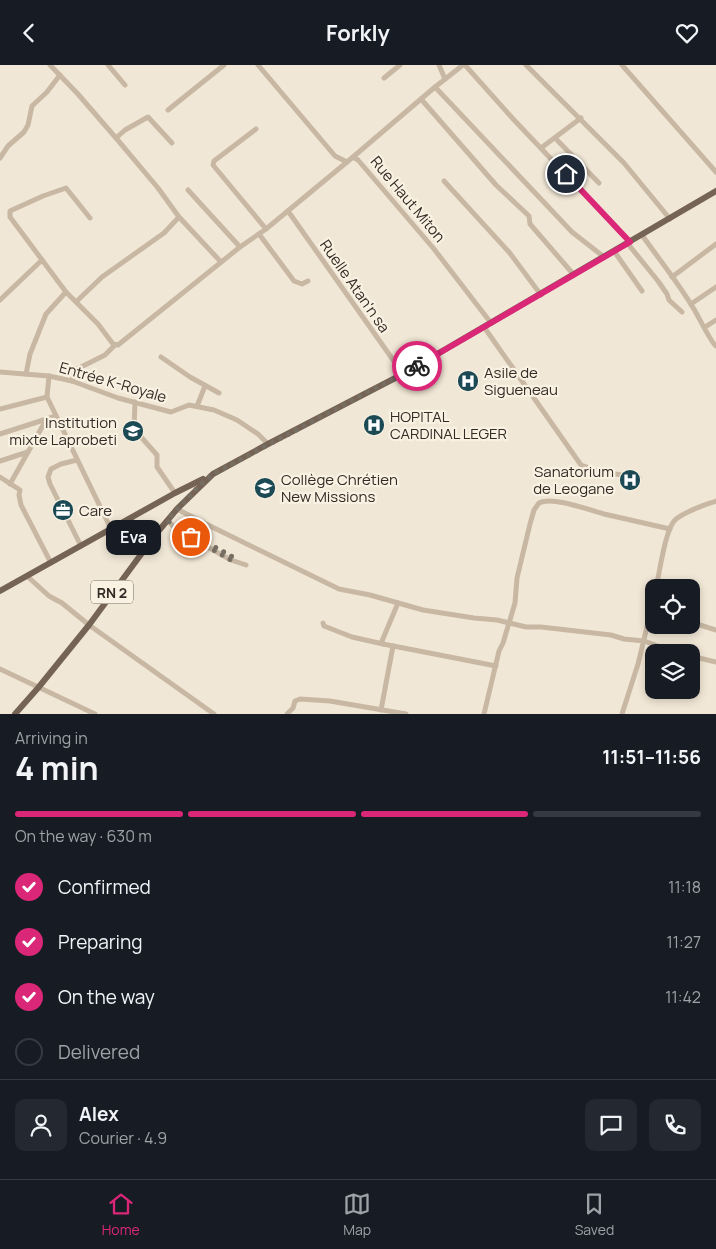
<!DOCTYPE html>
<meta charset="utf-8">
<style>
body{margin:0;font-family:Manrope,sans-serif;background:#242831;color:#f1f3f6;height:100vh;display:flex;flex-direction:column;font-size:19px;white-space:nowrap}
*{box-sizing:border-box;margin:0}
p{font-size:16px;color:#9ea1a6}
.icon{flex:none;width:28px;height:28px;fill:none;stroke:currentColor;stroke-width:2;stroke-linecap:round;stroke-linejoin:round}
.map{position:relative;height:649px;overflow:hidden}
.side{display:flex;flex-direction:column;background:#171b24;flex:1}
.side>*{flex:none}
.fabs{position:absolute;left:645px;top:514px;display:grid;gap:10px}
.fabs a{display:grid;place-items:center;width:55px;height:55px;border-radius:10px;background:#171b24;box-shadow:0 2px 8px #0003;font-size:25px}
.pin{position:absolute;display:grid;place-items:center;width:42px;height:42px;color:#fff;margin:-21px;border:2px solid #fff;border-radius:50%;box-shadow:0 1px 5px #0007}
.courier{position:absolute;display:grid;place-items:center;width:50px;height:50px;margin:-25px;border:4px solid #db2777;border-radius:50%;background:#fff;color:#222;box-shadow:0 1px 6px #0007}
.bubble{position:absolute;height:35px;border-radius:10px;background:#171b24;box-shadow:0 2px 8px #0003;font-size:16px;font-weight:700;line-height:35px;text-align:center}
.headline em{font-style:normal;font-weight:700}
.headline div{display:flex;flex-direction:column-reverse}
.headline{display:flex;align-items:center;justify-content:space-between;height:85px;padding:0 15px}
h1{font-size:32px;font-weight:700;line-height:38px}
.bar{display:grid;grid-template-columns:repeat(4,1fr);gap:8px 5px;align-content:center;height:60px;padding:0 15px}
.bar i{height:6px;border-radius:4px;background:#363941}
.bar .selected{background:#db2777}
.bar p{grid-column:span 4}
.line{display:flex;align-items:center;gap:12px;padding:0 15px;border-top:1px solid #363941}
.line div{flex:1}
.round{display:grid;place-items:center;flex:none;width:52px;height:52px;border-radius:10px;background:#242831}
ol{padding:0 15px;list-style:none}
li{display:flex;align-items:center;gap:15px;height:55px}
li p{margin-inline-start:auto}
li .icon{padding:5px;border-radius:50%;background:#db2777;color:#fff;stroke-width:4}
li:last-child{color:#9ea1a6}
li i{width:28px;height:28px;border:2px solid #363941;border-radius:50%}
header{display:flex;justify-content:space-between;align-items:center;height:65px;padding:0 15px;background:#171b24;font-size:22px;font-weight:700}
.menu{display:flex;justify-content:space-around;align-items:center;height:70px;border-top:1px solid #363941;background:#171b24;font-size:14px;color:#9ea1a6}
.menu a{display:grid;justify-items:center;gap:2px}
.menu .selected{color:#db2777}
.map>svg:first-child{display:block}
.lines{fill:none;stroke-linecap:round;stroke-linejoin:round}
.minor{stroke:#c8b8a3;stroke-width:5}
.major{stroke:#756456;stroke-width:6}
.done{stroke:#766d63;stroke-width:5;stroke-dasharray:0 9}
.route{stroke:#db2777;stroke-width:6}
.labels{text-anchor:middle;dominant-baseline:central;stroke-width:4.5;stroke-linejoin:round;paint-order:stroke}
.shield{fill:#f9f1e2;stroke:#6e665e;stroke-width:1}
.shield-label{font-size:14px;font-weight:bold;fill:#332b25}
.street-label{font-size:15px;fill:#332b25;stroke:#f9f1e2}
.poi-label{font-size:15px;fill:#332b25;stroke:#f9f1e2;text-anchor:start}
</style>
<header><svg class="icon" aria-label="back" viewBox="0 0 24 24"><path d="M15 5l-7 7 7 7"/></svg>Forkly<svg class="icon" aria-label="heart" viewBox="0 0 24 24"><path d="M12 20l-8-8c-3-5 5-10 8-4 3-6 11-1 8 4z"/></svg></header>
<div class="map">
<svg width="716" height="649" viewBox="0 0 716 649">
<rect width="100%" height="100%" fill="#f1e7d6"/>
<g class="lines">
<g class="minor">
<path d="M 50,0 L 77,28 L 116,73 L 158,123 L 179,152 L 221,197"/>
<path d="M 108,0 L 125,20"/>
<path d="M 258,0 L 335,91 L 347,97 L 353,92 L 358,95 L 434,184 L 491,258"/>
<path d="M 439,0 L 445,14"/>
<path d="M 465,0 L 515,56 L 630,177"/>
<path d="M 526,0 L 624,98 L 670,154"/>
<path d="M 622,0 L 716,107"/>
<path d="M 384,13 L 400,0"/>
<path d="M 435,22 L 572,167 L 604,192"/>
<path d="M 421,34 L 496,120 L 529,151 L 530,159 L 574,210"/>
<path d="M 168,45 L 224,0"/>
<path d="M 256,64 L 214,96 L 213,100 L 266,164"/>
<path d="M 116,73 L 125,65 L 148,52 L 172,78"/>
<path d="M 555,73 L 599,118"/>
<path d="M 541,83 L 581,53"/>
<path d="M 353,92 L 435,22 L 463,0"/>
<path d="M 0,93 L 8,81 L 24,67 L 28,60 L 32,41 L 47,27 L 60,10"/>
<path d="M 444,116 L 509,187 L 541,230"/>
<path d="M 188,125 L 240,182"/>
<path d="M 288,146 L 403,309"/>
<path d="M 259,169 L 294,216 L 302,219 L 308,216"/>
<path d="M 642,170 C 658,193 677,216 692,241 C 697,248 711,278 716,281"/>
<path d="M 628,179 L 658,216 L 667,229 L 669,235 L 682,247"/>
<path d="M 614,186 L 642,226"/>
<path d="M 672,212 L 716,179"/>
<path d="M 66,227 L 98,259 L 113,279 L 118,280 L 240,182 L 266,164 L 347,97"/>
<path d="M 0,235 L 42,195"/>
<path d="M 77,236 L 102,212 L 164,168 L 179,152"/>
<path d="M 691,239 L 716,222"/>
<path d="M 484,262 L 581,400 L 598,406 L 639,413"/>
<path d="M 705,262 L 716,255"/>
<path d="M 161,292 L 190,312 L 219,328"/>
<path d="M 0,307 L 49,311 L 72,316 L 118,333 L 171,347 L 189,340 L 214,345 L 237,355 L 258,369 L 268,379"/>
<path d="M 26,309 L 30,289 L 46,249 L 66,227 L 10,152 L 10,146 L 43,131 L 66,123 L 90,153"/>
<path d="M 49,311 L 47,332 L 111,464"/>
<path d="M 72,316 L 74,307 L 77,304 L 105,290 L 115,280"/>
<path d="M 135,337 L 134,364 L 157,390 L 157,402 L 175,428"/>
<path d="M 197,341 L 205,321"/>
<path d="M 0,344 L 47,332"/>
<path d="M 0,369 L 56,351"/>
<path d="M 77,395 L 61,399 L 51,404 L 48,412 L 50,419 L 81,481"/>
<path d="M 0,396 L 28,387"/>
<path d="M 0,412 L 20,425 L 19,430 L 21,440 L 51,498"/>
<path d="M 10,419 L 46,355"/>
<path d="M 177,444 L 202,457 L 339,524 L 370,530 L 423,545 L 474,553 L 497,555 L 526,562 L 541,562 L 611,570 L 624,574 L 644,576 L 677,588"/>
<path d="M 167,455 L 177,465 L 231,495 L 246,500"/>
<path d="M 27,511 L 49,531 L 62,538 L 89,560 L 214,649"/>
<path d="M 656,522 C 660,507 665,463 676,454 C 688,445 702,441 716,436"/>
<path d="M 398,538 L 382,576 L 383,579 L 496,601"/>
<path d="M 691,557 L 716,565"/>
<path d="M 323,558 L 324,561 L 352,572 L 383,579"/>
<path d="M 691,591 L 716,597"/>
<path d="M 0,604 L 95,649"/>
<path d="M 381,645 L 393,581"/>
<path d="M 287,649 L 293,643 L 295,636 L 300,634 L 330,636 L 406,649"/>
<path d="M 484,649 L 499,586 L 503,578 L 515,538 L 517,513 L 530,459 L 534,445 L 539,438 C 553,431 589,445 604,449 C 626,454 648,459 670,464"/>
<path d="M 622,649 L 638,599 L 654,533"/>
</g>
<g class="major">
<path d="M 128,455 L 156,469"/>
<path d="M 0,526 L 175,428 L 203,414"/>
<path d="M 15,649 L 38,623 L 89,560 L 156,469 L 177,444 L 213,409 L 268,379 L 403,309 L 716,126"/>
</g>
</g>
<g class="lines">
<path class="done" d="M 191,472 L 231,495 L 234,495 L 233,492 L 179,462 L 175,462 L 167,455 L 199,421 L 213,409 L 417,301"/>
<path class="route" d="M 417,301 L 630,177 L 566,109"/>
</g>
<defs>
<g id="hospital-disc" transform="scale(1.125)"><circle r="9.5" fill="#1b4a54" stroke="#f9f1e2"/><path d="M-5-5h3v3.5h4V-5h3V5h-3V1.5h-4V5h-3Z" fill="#fff"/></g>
<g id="school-disc" transform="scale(1.125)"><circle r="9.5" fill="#1b4a54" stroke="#f9f1e2"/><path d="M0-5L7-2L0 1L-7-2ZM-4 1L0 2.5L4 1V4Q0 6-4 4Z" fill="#fff"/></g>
<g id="office-disc" transform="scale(1.125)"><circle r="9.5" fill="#1b4a54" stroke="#f9f1e2"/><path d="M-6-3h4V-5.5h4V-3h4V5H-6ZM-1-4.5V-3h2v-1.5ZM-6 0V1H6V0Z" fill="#fff"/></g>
</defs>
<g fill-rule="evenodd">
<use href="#hospital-disc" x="468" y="316"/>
<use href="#hospital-disc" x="374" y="360"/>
<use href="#school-disc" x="133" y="366"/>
<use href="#hospital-disc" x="630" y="415"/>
<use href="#school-disc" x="265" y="423"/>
<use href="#office-disc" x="63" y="445"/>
</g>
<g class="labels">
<rect class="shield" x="91" y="515.5" width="42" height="23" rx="4"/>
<g class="shield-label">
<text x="112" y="527">RN 2</text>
</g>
<g class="street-label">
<text transform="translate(408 134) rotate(50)">Rue Haut Miton</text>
<text transform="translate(355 221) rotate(55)">Ruelle Atan'n sa</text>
<text transform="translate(113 317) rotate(16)">Entrée K-Royale</text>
</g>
<g class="poi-label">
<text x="484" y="307">Asile de<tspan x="484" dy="17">Sigueneau</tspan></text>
<text x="390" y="351">HOPITAL<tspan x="390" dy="17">CARDINAL LEGER</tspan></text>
<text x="117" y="357" text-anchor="end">Institution<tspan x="117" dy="17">mixte Laprobeti</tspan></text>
<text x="614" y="406" text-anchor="end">Sanatorium<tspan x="614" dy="17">de Leogane</tspan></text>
<text x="281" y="414">Collège Chrétien<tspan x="281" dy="17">New Missions</tspan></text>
<text x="79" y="445">Care</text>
</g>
</g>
</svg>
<div class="fabs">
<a><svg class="icon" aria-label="locate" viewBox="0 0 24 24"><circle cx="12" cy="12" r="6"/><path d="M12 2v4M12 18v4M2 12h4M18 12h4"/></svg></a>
<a><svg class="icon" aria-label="layers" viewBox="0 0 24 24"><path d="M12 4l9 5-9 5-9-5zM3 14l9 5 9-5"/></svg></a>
</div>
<div class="pin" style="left:191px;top:472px;background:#ea580c"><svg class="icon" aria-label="bag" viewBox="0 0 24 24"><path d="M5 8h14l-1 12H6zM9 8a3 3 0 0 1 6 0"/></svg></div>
<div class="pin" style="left:566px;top:109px;background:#1f2937"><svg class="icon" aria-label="home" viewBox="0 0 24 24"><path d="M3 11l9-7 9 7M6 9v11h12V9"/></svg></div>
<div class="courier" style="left:417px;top:301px"><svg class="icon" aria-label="bike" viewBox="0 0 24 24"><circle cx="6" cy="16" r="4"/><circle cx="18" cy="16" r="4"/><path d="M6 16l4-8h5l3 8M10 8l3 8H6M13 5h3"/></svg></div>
<div class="bubble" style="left:106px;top:455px;width:55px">Eva</div>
</div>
<section class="side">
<div class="headline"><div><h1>4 min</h1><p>Arriving in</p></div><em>11:51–11:56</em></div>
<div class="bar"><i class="selected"></i><i class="selected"></i><i class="selected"></i><i></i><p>On the way · 630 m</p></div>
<ol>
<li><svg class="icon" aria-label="check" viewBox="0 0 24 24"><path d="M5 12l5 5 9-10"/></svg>Confirmed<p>11:18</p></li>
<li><svg class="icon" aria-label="check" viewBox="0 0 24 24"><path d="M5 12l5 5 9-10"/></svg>Preparing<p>11:27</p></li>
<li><svg class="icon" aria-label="check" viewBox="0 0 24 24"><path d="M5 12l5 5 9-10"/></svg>On the way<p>11:42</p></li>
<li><i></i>Delivered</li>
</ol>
<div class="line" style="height:90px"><a class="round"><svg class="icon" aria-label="person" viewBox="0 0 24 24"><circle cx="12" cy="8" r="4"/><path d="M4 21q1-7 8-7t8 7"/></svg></a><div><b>Alex</b><p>Courier · 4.9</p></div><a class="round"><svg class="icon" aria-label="chat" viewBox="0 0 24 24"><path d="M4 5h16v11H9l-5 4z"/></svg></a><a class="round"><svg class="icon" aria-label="phone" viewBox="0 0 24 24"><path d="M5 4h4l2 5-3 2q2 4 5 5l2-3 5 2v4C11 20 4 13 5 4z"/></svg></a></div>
</section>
<nav class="menu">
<a class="selected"><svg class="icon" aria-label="home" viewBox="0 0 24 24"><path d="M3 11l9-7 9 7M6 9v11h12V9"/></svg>Home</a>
<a><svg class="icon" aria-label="map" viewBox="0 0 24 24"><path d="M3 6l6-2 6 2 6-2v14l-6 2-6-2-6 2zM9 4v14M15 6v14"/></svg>Map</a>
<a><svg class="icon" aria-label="saved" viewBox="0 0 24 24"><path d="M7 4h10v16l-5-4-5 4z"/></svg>Saved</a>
</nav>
